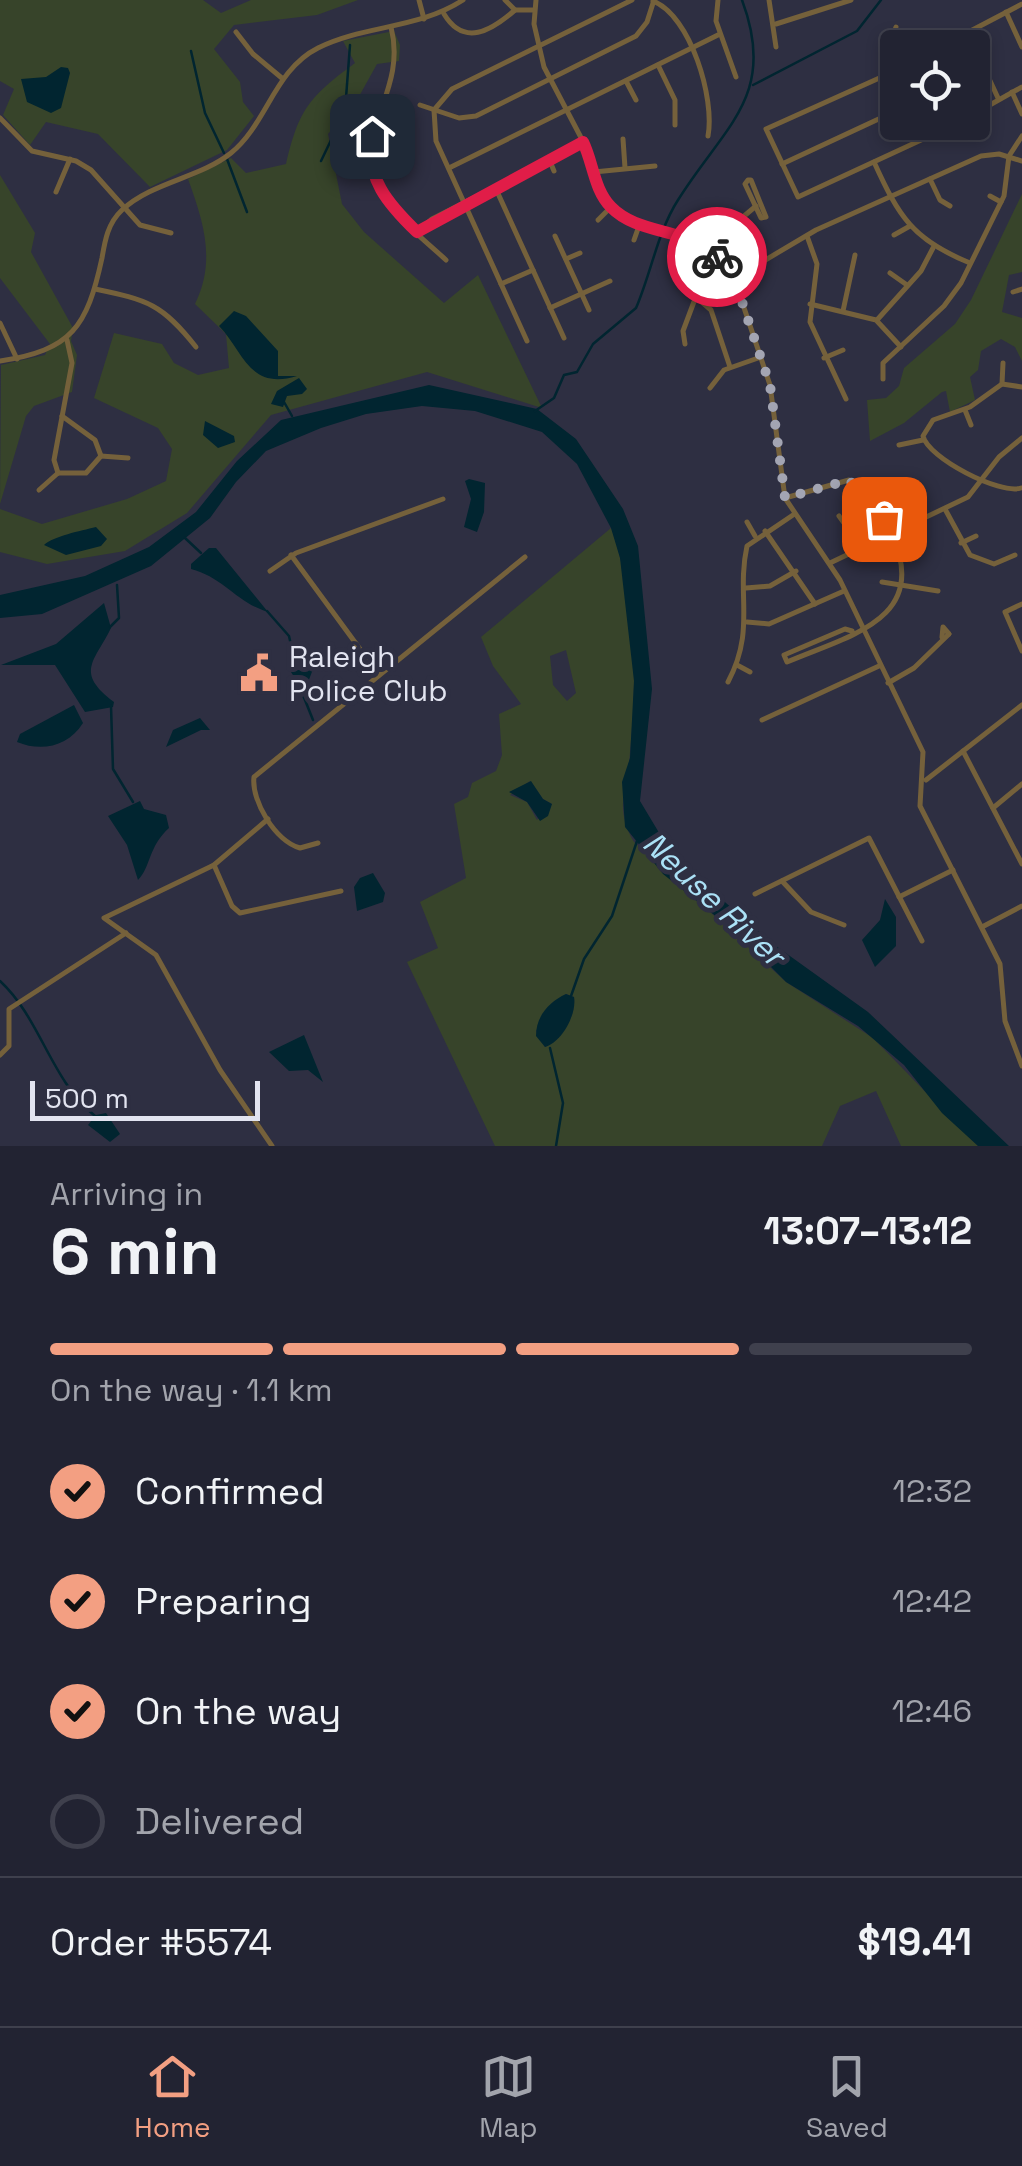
<!DOCTYPE html>
<meta charset="utf-8">
<style>
body{margin:0;font-family:"Space Grotesk",sans-serif;background:#2a2b3a;color:#f1f3f6;height:100vh;display:flex;flex-direction:column;font-size:38px;white-space:nowrap}
*{box-sizing:border-box;margin:0}
p{font-size:32px;color:#a2a4ac}
.icon{flex:none;width:55px;height:55px;fill:none;stroke:currentColor;stroke-width:2;stroke-linecap:round;stroke-linejoin:round}
.map{position:relative;height:1146px;overflow:hidden}
.drawer{display:flex;flex-direction:column;background:#222332;flex:1}
.drawer>*{flex:none}
.fabs{position:absolute;left:880px;top:30px;display:grid;gap:20px}
.fabs a{display:grid;place-items:center;width:110px;height:110px;border-radius:10px;background:#222332;box-shadow:0 5px 15px #0003,0 0 0 2px #3f404d;font-size:50px}
.scale{position:absolute;left:30px;bottom:25px;width:230px;box-sizing:border-box;padding-left:10px;border:5px solid #e2e4f0;border-top:0;font-size:28px;line-height:35px;white-space:nowrap;color:#e2e4f0;-webkit-text-stroke:8px #2e2f42;paint-order:stroke}
.pin{position:absolute;display:grid;place-items:center;width:85px;height:85px;color:#fff;margin:-42px;border-radius:20px;box-shadow:0 5px 15px #0006}
.courier{position:absolute;display:grid;place-items:center;width:100px;height:100px;margin:-50px;border:8px solid #e11d48;border-radius:50%;background:#fff;color:#222;box-shadow:0 2px 12px #0007}
.summary em{font-style:normal;font-weight:700}
.summary div{display:flex;flex-direction:column-reverse}
.summary{display:flex;align-items:center;justify-content:space-between;height:170px;padding:0 50px}
h1{font-size:65px;font-weight:700;line-height:75px}
.bar{display:grid;grid-template-columns:repeat(4,1fr);gap:15px 10px;align-content:center;height:120px;padding:0 50px}
.bar i{height:12px;border-radius:8px;background:#3f404d}
.bar .current{background:#f39f82}
.bar p{grid-column:span 4}
.line{display:flex;align-items:center;gap:25px;padding:0 50px;border-top:2px solid #3f404d}
.line div{flex:1}
ol{padding:0 50px;list-style:none}
li{display:flex;align-items:center;gap:30px;height:110px}
li p{margin-inline-start:auto}
li .icon{padding:10px;border-radius:50%;background:#f39f82;color:#111;stroke-width:4}
li:last-child{color:#a2a4ac}
li i{width:55px;height:55px;border:5px solid #3f404d;border-radius:50%}
.tabs{display:flex;justify-content:space-around;align-items:center;height:140px;border-top:2px solid #3f404d;background:#222332;font-size:28px;color:#a2a4ac}
.tabs a{display:grid;justify-items:center;gap:5px}
.tabs .current{color:#f39f82}
.map>svg:first-child{display:block}
.green{fill:#37442a;fill-rule:evenodd}
.water{fill:#012530}
.lines{fill:none;stroke-linecap:round;stroke-linejoin:round}
.stream{stroke:#012530;stroke-width:2.5}
.minor{stroke:#75613b;stroke-width:5}
.done{stroke:#a3a5b3;stroke-width:10;stroke-dasharray:0 18}
.route{stroke:#e11d48;stroke-width:12}
.labels{text-anchor:middle;dominant-baseline:central;stroke-width:10;stroke-linejoin:round;paint-order:stroke}
.poi-label{font-size:30px;fill:#e2e4f0;stroke:#2e2f42;text-anchor:start}
.water-label{font-size:32px;font-style:italic;fill:#abe1f6;stroke:#2e2f42}
</style>
<div class="map">
<svg width="1022" height="1146" viewBox="0 0 1022 1146">
<rect width="100%" height="100%" fill="#2e2f42"/>
<g class="green">
<path d="M 0,0 L 203,0 L 221,13 L 251,0 L 358,0 L 317,15 L 234,25 L 214,49 L 240,82 L 243,102 L 254,116 L 227,150 L 150,187 L 98,134 L 46,122 L 30,145 L 3,115 L 14,89 L 0,81 Z"/>
<path d="M 394,31 L 400,45 L 399,61 L 377,64 L 357,100 L 328,134 L 342,204 L 364,232 L 444,303 L 478,275 L 542,408 L 427,372 L 271,415 L 187,513 L 125,551 L 47,564 L 0,552 L 0,509 L 42,524 L 127,499 L 166,481 L 172,449 L 158,428 L 94,398 L 114,333 L 162,344 L 174,363 L 198,375 L 229,368 L 226,334 L 195,304 C 216,261 204,223 188,179 L 231,158 L 246,173 L 286,164 C 299,109 309,97 355,63 L 343,41 Z"/>
<path d="M 0,175 L 35,233 L 31,252 L 73,328 L 71,341 L 77,355 L 72,392 L 34,406 L 26,416 L 0,504 L 1,365 L 45,355 L 50,344 L 0,278 Z"/>
<path d="M 1022,194 L 1022,272 L 1009,275 L 1002,312 L 1022,318 L 1022,361 L 1015,347 L 1001,339 L 981,351 L 978,370 L 970,377 L 975,400 L 950,412 L 946,391 L 942,392 L 904,423 L 870,441 L 867,400 L 886,398 L 899,386 L 904,368 L 955,324 L 971,300 Z"/>
<path d="M 611,528 C 628,575 634,632 634,682 C 634,705 632,729 630,752 C 628,787 613,807 634,842 L 786,982 L 873,1038 L 978,1146 L 901,1146 L 876,1091 L 840,1106 L 822,1146 L 495,1146 L 407,962 L 438,948 L 420,902 L 466,878 L 454,804 L 468,797 L 472,783 L 496,771 L 502,755 L 499,714 L 521,704 L 493,666 L 481,637 ZM 566,650 L 576,693 L 567,701 L 553,685 L 550,656 ZM 530,781 L 543,799 L 552,804 L 537,820 L 527,802 L 510,795 ZM 566,994 L 574,997 C 576,1017 562,1036 545,1047 L 536,1031 L 552,1003 Z"/>
</g>
<g class="water">
<path d="M 61,67 L 68,68 L 70,73 L 61,108 L 51,113 L 27,102 L 21,79 L 46,77 Z"/>
<path d="M 234,311 L 246,316 L 278,351 L 278,376 L 297,376 C 248,391 243,350 219,326 Z"/>
<path d="M 299,378 L 307,389 L 302,394 L 287,396 L 283,407 L 271,404 L 277,391 Z"/>
<path d="M 429,385 L 537,409 L 576,439 L 623,509 L 638,546 L 652,689 L 640,801 L 667,846 L 692,873 L 769,941 L 868,1012 L 1009,1146 L 978,1146 L 942,1113 L 904,1065 L 858,1026 L 786,982 L 738,934 L 663,874 L 625,827 L 622,782 L 630,758 L 634,681 L 620,558 L 611,528 L 577,464 L 542,432 L 475,411 L 422,406 L 366,414 L 321,428 L 266,451 L 236,482 L 210,518 L 151,566 L 42,614 L 0,618 L 0,595 L 85,576 L 149,547 L 196,512 L 237,461 L 281,420 Z"/>
<path d="M 205,421 L 234,436 L 235,442 L 218,448 L 203,435 Z"/>
<path d="M 469,479 L 485,483 L 484,512 L 477,532 L 464,527 L 471,499 L 465,481 Z"/>
<path d="M 96,527 L 107,539 L 101,546 L 66,555 L 44,545 C 54,536 80,531 96,527 Z"/>
<path d="M 209,548 L 216,548 L 268,612 C 237,603 223,577 191,569 L 191,564 Z"/>
<path d="M 104,603 L 111,628 C 95,661 74,672 114,702 L 113,707 L 85,712 L 55,665 L 1,665 L 56,644 Z"/>
<path d="M 293,662 L 313,669 L 304,693 L 291,672 Z"/>
<path d="M 74,705 L 83,723 C 68,747 41,752 17,742 L 20,734 Z"/>
<path d="M 200,718 L 210,730 L 201,730 L 166,747 L 173,730 Z"/>
<path d="M 531,781 L 543,799 L 552,804 L 548,816 L 540,821 L 527,802 L 509,792 Z"/>
<path d="M 140,801 L 144,809 L 166,815 L 169,828 C 148,847 151,867 138,880 L 127,845 L 108,816 Z"/>
<path d="M 373,873 L 385,893 L 383,902 L 357,911 L 354,887 L 360,878 Z"/>
<path d="M 885,899 L 896,917 L 896,946 L 875,967 L 862,940 L 880,920 Z"/>
<path d="M 566,994 L 574,997 C 577,1014 562,1042 545,1047 L 536,1036 C 536,1016 549,1002 566,994 Z"/>
<path d="M 304,1035 L 323,1082 L 308,1070 L 289,1071 L 269,1052 Z"/>
<path d="M 106,1113 L 120,1134 L 110,1142 L 88,1125 L 96,1115 Z"/>
</g>
<g class="lines">
<g class="stream">
<path d="M 191,51 L 205,113 L 224,153"/>
<path d="M 753,85 L 857,31 L 881,0"/>
<path d="M 227,159 L 247,212"/>
<path d="M 321,161 L 345,111 L 350,45"/>
<path d="M 284,402 L 292,416"/>
<path d="M 535,411 L 554,398 L 564,375 L 577,372 L 593,344 L 636,308 C 651,273 658,231 678,200 C 724,126 778,96 742,0"/>
<path d="M 185,538 L 201,553"/>
<path d="M 267,611 L 289,636 L 295,663"/>
<path d="M 110,627 L 119,618 L 117,585"/>
<path d="M 301,690 L 313,720"/>
<path d="M 111,706 L 113,769 L 133,802"/>
<path d="M 0,981 C 41,1019 50,1079 95,1116"/>
<path d="M 571,996 L 584,959 L 612,916 L 637,841"/>
<path d="M 550,1048 L 563,1103 L 556,1146"/>
</g>
<g class="minor">
<path d="M 419,0 L 424,19"/>
<path d="M 505,0 L 515,10"/>
<path d="M 536,0 L 534,24 L 544,67 L 587,149 L 604,199 L 626,218 L 702,243 L 734,278 L 770,385 L 785,498 L 840,580 L 923,752 L 920,806 L 1000,964 L 1005,1021 L 1022,1066"/>
<path d="M 718,0 L 716,21 L 736,77"/>
<path d="M 769,0 L 776,47"/>
<path d="M 653,1 C 691,16 715,99 708,136"/>
<path d="M 1006,12 L 1022,47"/>
<path d="M 444,14 C 464,47 491,31 515,10 L 534,10"/>
<path d="M 776,24 L 851,0"/>
<path d="M 391,27 C 409,97 343,137 385,199 C 400,222 426,241 446,260"/>
<path d="M 896,27 L 889,48 L 898,76"/>
<path d="M 236,32 L 253,54 L 283,79"/>
<path d="M 968,33 L 998,98"/>
<path d="M 922,35 L 928,48"/>
<path d="M 938,48 L 1022,4"/>
<path d="M 658,65 L 675,100 L 675,125"/>
<path d="M 895,71 L 766,129 L 798,197 L 960,122"/>
<path d="M 626,81 L 636,100"/>
<path d="M 1012,92 L 1022,114"/>
<path d="M 420,105 L 459,118 L 476,116 L 636,36 L 647,22 L 654,0"/>
<path d="M 972,115 L 1022,87"/>
<path d="M 0,118 L 32,151 L 76,161 L 91,170 L 140,225 L 171,233"/>
<path d="M 919,122 L 926,138"/>
<path d="M 623,139 L 625,168"/>
<path d="M 549,159 L 554,171"/>
<path d="M 874,162 C 899,217 913,240 970,263"/>
<path d="M 782,164 L 898,110"/>
<path d="M 449,168 L 720,34"/>
<path d="M 594,172 L 655,166"/>
<path d="M 930,179 L 940,200 L 950,206"/>
<path d="M 748,180 L 751,180 L 766,217 L 761,218 L 745,184 Z"/>
<path d="M 495,187 L 564,338"/>
<path d="M 56,192 L 70,159"/>
<path d="M 990,196 L 1001,202"/>
<path d="M 598,220 L 611,207"/>
<path d="M 730,230 L 716,217 L 712,223 L 745,244"/>
<path d="M 417,232 L 432,219 L 583,142"/>
<path d="M 894,235 L 910,226"/>
<path d="M 555,236 L 589,310"/>
<path d="M 807,236 L 817,264 L 810,322 L 846,399"/>
<path d="M 634,240 L 640,223"/>
<path d="M 566,259 L 580,253"/>
<path d="M 890,273 L 907,285"/>
<path d="M 735,278 L 816,230 L 981,156 L 999,154 L 1022,161"/>
<path d="M 501,284 L 533,270"/>
<path d="M 95,289 C 148,300 162,304 196,347"/>
<path d="M 1013,292 L 1022,289"/>
<path d="M 696,297 L 711,310 L 730,367"/>
<path d="M 810,304 L 876,320 L 901,347"/>
<path d="M 550,308 L 610,281"/>
<path d="M 843,311 L 855,255"/>
<path d="M 877,320 L 921,271 L 933,248"/>
<path d="M 0,323 L 17,359"/>
<path d="M 527,341 L 436,141 L 434,110 L 452,89 L 632,0"/>
<path d="M 685,344 L 683,331 L 707,267 L 725,250 L 731,227 L 756,206"/>
<path d="M 824,358 L 843,350"/>
<path d="M 0,361 C 72,350 87,327 102,258 C 105,240 108,223 122,210 C 152,182 200,178 231,153 C 267,124 274,70 318,48 C 364,25 419,29 463,0"/>
<path d="M 883,379 L 883,363 L 944,306 L 961,283 L 1004,196 L 1009,156 L 1022,136"/>
<path d="M 1002,384 L 1003,363"/>
<path d="M 710,388 L 724,370 L 761,357"/>
<path d="M 965,410 L 971,425"/>
<path d="M 899,445 L 923,440"/>
<path d="M 101,456 L 128,458"/>
<path d="M 58,473 L 54,460 L 72,363 L 67,340"/>
<path d="M 58,473 L 86,473 L 101,456 L 95,440 L 62,416"/>
<path d="M 1021,488 C 1000,495 928,458 923,436 L 933,420 L 970,407 L 1002,384 L 1022,387"/>
<path d="M 39,490 L 58,473"/>
<path d="M 785,498 L 849,480 C 868,490 883,516 892,535 C 931,620 847,636 787,662 L 784,655 L 845,629 L 852,631"/>
<path d="M 945,509 L 970,555 L 994,564 L 1015,555"/>
<path d="M 839,516 L 862,548"/>
<path d="M 747,522 L 755,536"/>
<path d="M 765,531 L 815,604"/>
<path d="M 961,543 L 976,536"/>
<path d="M 291,555 L 379,675"/>
<path d="M 830,563 L 968,497 L 999,457 L 1022,438"/>
<path d="M 270,571 L 296,553 L 443,499"/>
<path d="M 882,582 L 938,591"/>
<path d="M 746,588 L 770,586 L 796,571"/>
<path d="M 1022,604 L 1005,612 L 1022,651"/>
<path d="M 747,622 L 769,624 L 844,591"/>
<path d="M 942,637 L 943,627 L 949,634"/>
<path d="M 737,665 L 750,672"/>
<path d="M 728,682 C 756,629 736,596 747,546 L 793,515"/>
<path d="M 888,683 L 914,668 L 949,634"/>
<path d="M 762,720 L 879,666"/>
<path d="M 963,751 L 1022,864"/>
<path d="M 926,780 L 1022,705"/>
<path d="M 993,808 L 1022,784"/>
<path d="M 268,819 L 214,865 L 104,918 L 156,955 L 220,1070 L 272,1146"/>
<path d="M 318,843 L 300,848 C 276,842 251,801 254,777 L 525,557"/>
<path d="M 214,865 L 232,906 L 240,913 L 341,891"/>
<path d="M 782,881 L 811,912 L 844,925"/>
<path d="M 755,894 L 869,838 L 922,941"/>
<path d="M 899,897 L 953,870"/>
<path d="M 982,927 L 1022,906"/>
<path d="M 0,1055 L 9,1046 L 9,1009 L 126,933"/>
</g>
</g>
<g class="lines">
<path class="done" d="M 717,257 L 734,278 L 770,385 L 785,498 L 849,480 L 884,519"/>
<path class="route" d="M 372,136 C 365,178 388,204 417,232 L 583,142 C 593,162 594,190 611,207 C 639,236 688,227 717,257"/>
</g>
<defs>
<g id="civic-bare" transform="scale(3)"><path d="M-.6-6.5H3V-4.5H.6V-3L4-1V1h2V6H-6V1h2V-1L-.6-3ZM-1.2 2.5V6h2.4V2.5Z" fill="#f39f82" stroke="#2e2f42" stroke-width="2.5" paint-order="stroke"/></g>
</defs>
<g fill-rule="evenodd">
<use href="#civic-bare" x="259" y="673"/>
</g>
<g class="labels">
<g class="poi-label">
<text x="289" y="656">Raleigh<tspan x="289" dy="34">Police Club</tspan></text>
</g>
<g class="water-label">
<text transform="translate(714 899) rotate(43)">Neuse River</text>
</g>
</g>
</svg>
<div class="fabs">
<a><svg class="icon" aria-label="locate" viewBox="0 0 24 24"><circle cx="12" cy="12" r="6"/><path d="M12 2v4M12 18v4M2 12h4M18 12h4"/></svg></a>
</div>
<div class="scale">500 m</div>
<div class="pin" style="left:884px;top:519px;background:#ea580c"><svg class="icon" aria-label="bag" viewBox="0 0 24 24"><path d="M5 8h14l-1 12H6zM9 8a3 3 0 0 1 6 0"/></svg></div>
<div class="pin" style="left:372px;top:136px;background:#1f2937"><svg class="icon" aria-label="home" viewBox="0 0 24 24"><path d="M3 11l9-7 9 7M6 9v11h12V9"/></svg></div>
<div class="courier" style="left:717px;top:257px"><svg class="icon" aria-label="bike" viewBox="0 0 24 24"><circle cx="6" cy="16" r="4"/><circle cx="18" cy="16" r="4"/><path d="M6 16l4-8h5l3 8M10 8l3 8H6M13 5h3"/></svg></div>
</div>
<section class="drawer">
<div class="summary"><div><h1>6 min</h1><p>Arriving in</p></div><em>13:07–13:12</em></div>
<div class="bar"><i class="current"></i><i class="current"></i><i class="current"></i><i></i><p>On the way · 1.1 km</p></div>
<ol>
<li><svg class="icon" aria-label="check" viewBox="0 0 24 24"><path d="M5 12l5 5 9-10"/></svg>Confirmed<p>12:32</p></li>
<li><svg class="icon" aria-label="check" viewBox="0 0 24 24"><path d="M5 12l5 5 9-10"/></svg>Preparing<p>12:42</p></li>
<li><svg class="icon" aria-label="check" viewBox="0 0 24 24"><path d="M5 12l5 5 9-10"/></svg>On the way<p>12:46</p></li>
<li><i></i>Delivered</li>
</ol>
<div class="line" style="height:130px"><div>Order #5574</div><b>$19.41</b></div>
</section>
<nav class="tabs">
<a class="current"><svg class="icon" aria-label="home" viewBox="0 0 24 24"><path d="M3 11l9-7 9 7M6 9v11h12V9"/></svg>Home</a>
<a><svg class="icon" aria-label="map" viewBox="0 0 24 24"><path d="M3 6l6-2 6 2 6-2v14l-6 2-6-2-6 2zM9 4v14M15 6v14"/></svg>Map</a>
<a><svg class="icon" aria-label="saved" viewBox="0 0 24 24"><path d="M7 4h10v16l-5-4-5 4z"/></svg>Saved</a>
</nav>
